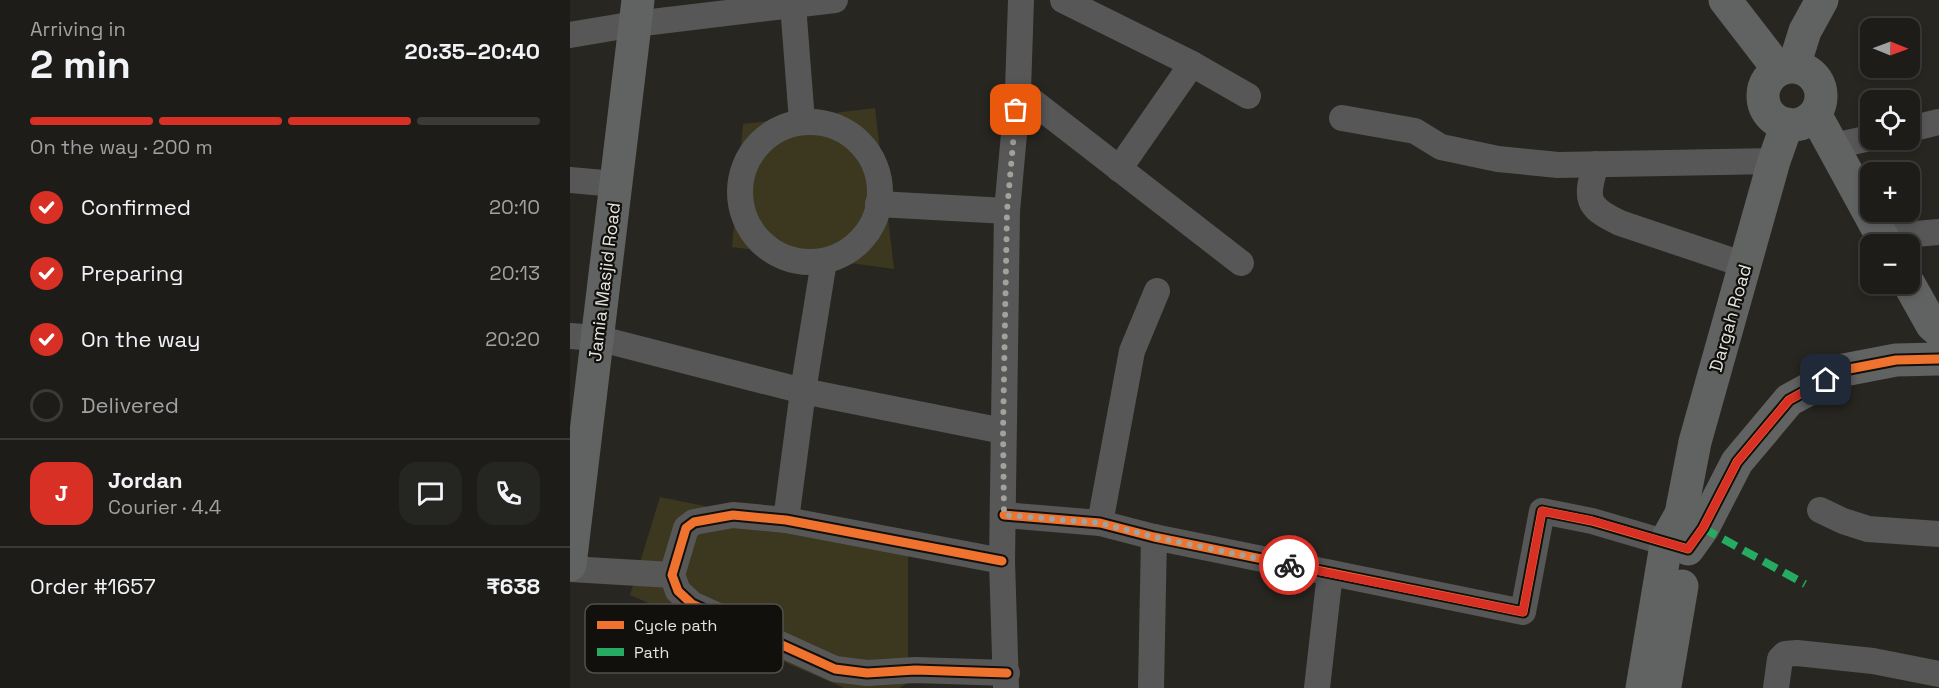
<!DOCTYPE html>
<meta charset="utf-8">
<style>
body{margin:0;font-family:"Space Grotesk",sans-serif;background:#252522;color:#f1f3f6;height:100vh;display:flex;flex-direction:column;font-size:22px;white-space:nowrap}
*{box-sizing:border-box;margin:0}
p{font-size:20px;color:#a0a1a2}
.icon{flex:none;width:33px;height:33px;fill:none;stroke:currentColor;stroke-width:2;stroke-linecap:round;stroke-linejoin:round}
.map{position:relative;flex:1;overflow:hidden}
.details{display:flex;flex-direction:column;background:#1d1c19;width:570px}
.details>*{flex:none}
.needle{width:39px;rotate:91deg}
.tools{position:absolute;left:1290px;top:18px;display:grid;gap:12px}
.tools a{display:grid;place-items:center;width:60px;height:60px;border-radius:12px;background:#1d1c19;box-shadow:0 3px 9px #0003,0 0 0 2px #3b3a38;font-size:30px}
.pin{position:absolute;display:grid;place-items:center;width:51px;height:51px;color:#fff;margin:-26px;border-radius:12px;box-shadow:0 3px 9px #0006}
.courier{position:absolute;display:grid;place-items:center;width:60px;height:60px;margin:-30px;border:4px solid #d93025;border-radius:50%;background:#fff;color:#222;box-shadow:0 2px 8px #0007}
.headline em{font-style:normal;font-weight:700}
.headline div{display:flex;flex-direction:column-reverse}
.headline{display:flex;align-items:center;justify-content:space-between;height:102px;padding:0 30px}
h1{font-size:39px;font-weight:700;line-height:45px}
.bar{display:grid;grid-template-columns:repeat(4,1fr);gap:9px 6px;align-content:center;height:72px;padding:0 30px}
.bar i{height:8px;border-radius:4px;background:#3b3a38}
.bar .current{background:#d93025}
.bar p{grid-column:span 4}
.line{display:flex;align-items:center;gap:15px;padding:0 30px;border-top:2px solid #3b3a38}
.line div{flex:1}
.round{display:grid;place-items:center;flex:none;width:63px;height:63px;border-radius:18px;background:#252522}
ol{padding:0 30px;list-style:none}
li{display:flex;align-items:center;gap:18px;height:66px}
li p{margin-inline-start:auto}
li .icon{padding:6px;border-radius:50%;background:#d93025;color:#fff;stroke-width:4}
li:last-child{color:#a0a1a2}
li i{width:33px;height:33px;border:3px solid #3b3a38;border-radius:50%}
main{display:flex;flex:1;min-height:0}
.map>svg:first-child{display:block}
.green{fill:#3c371f}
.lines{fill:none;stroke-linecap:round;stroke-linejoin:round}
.street{stroke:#575757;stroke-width:26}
.secondary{stroke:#616262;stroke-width:33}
.quiet{stroke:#26ab63;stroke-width:8;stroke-dasharray:15 8;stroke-linecap:butt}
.cycleway-casing{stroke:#11100c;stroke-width:13}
.cycleway{stroke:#ef722f;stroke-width:9}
.done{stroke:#a2a29c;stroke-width:6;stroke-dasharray:0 10.8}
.route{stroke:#d93025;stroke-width:8}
.labels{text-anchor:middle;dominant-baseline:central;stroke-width:4.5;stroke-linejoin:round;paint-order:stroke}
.street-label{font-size:18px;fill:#e5e4de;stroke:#11100c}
.key{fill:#11100c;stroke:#51504b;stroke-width:1.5}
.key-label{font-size:16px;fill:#e5e4de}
</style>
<main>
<section class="details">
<div class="headline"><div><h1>2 min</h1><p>Arriving in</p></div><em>20:35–20:40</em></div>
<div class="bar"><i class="current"></i><i class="current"></i><i class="current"></i><i></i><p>On the way · 200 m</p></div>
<ol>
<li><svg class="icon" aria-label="check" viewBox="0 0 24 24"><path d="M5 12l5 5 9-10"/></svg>Confirmed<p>20:10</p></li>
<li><svg class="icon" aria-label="check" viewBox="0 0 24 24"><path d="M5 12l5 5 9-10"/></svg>Preparing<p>20:13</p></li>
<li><svg class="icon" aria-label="check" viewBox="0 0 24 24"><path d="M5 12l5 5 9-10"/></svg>On the way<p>20:20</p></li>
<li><i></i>Delivered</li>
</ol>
<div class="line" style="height:108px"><b class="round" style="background:#d93025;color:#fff">J</b><div><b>Jordan</b><p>Courier · 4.4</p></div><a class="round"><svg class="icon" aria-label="chat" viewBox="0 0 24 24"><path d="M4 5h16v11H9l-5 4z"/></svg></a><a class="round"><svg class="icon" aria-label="phone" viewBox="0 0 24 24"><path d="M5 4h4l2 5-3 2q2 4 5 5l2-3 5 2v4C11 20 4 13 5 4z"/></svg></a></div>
<div class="line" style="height:78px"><div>Order #1657</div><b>₹638</b></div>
</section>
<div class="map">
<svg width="1369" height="688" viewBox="0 0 1369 688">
<rect width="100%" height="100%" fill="#272621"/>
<g class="green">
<path d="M 305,108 L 324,269 L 162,247 L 173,124 Z"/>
<path d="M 90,497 L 338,547 L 338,683 L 329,688 L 274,688 L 60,595 Z"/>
</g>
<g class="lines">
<g class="street">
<path d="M 493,0 L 622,64 L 678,96"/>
<path d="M 223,5 L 232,121"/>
<path d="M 0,35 L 65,24 L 265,0"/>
<path d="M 448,90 L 671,263"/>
<path d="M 772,118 L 845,131 L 871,147 L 928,159 L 988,165 L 1204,161"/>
<circle cx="240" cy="192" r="70"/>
<path d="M 1340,129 L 1369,122"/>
<path d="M 1264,146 L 1300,138"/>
<path d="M 1026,164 C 1015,199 1016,207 1050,223 L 1175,265"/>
<path d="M 549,169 L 622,64"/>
<path d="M 0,180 L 45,184"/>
<path d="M 308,204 L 437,211"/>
<path d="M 1311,237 L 1369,232"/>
<path d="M 0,336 L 27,338 L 233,391 L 433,431"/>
<path d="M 1250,510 L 1273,521 L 1298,529 L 1369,534"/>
<path d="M 434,515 L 530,523 L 584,537 L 953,612 L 972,511 L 1022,521 L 1114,548"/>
<path d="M 216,520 L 233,391 L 254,261"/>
<path d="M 530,523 L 562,351 L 587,291"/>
<path d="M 432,561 L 216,520 L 163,515 L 124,522 L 116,528 L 102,575 L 108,591 L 122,604 L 265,669 L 297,673 L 345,670 L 437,673"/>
<path d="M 0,569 L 102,575"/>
<path d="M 436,688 L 432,561 L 437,211 L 448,90 L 451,0"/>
<path d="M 581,688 L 584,537"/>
<path d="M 747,688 L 760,573"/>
<path d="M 1206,688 L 1210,659 L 1215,654 L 1227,653 L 1303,661 L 1369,674"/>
</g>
<g class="secondary">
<path d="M 1155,0 L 1209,70"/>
<path d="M 1224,66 L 1235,31 L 1252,0"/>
<circle cx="1222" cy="96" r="29"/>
<path d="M 1245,114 L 1316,244"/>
<path d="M 1339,284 L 1362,325 L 1369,331"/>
<path d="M 1118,549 L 1133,528 L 1167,462 L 1219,400 L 1274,370 L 1326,360 L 1369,359"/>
<path d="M 0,565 L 68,0"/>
<path d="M 1095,686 L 1112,586"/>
<path d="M 1072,688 L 1097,539 L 1111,514 L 1125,442 L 1204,161 L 1217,124"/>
</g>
<path class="quiet" d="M 1133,528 L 1235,584"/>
<g class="cycleway-casing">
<g id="cycleway">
<path d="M 434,515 L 530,523 L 584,537 L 953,612 L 972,511 L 1022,521 L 1118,549 L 1133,528 L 1167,462 L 1219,400 L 1274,370 L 1326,360 L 1369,359"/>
<path d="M 432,561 L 216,520 L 163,515 L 124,522 L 116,528 L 102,575 L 108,591 L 122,604 L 265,669 L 297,673 L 345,670 L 437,673"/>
</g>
</g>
<use href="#cycleway" class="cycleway"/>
</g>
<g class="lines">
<path class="done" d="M 446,110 L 437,211 L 433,431 L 434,515 L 530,523 L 584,537 L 719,565"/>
<path class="route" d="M 719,565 L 953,612 L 972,511 L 1023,521 L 1118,549 L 1133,528 L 1167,462 L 1219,400 L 1256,380"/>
</g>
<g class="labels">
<g class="street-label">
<text transform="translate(34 282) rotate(-83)">Jamia Masjid Road</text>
<text transform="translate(1160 318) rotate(-74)">Dargah Road</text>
</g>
</g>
<rect x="15" y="604" width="198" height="69" rx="9" class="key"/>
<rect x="27" y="621" width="27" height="8" fill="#ef722f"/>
<rect x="27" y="648" width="27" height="8" fill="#26ab63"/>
<g class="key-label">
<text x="64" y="631">Cycle path</text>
<text x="64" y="658">Path</text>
</g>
</svg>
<div class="tools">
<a><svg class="needle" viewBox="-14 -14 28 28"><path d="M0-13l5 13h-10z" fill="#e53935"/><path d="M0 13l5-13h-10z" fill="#a0a1a2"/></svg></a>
<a><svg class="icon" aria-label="locate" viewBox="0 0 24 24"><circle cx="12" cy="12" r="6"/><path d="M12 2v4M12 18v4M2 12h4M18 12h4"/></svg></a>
<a>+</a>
<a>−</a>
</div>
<div class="pin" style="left:446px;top:110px;background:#ea580c"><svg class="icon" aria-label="bag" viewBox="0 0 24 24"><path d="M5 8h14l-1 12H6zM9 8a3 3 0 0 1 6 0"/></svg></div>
<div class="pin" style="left:1256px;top:380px;background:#1f2937"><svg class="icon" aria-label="home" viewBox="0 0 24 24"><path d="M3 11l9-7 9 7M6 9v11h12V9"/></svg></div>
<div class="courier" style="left:719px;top:565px"><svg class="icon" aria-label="bike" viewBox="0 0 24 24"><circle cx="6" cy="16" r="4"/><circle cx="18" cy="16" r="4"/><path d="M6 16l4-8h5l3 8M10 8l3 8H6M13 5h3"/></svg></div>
</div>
</main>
